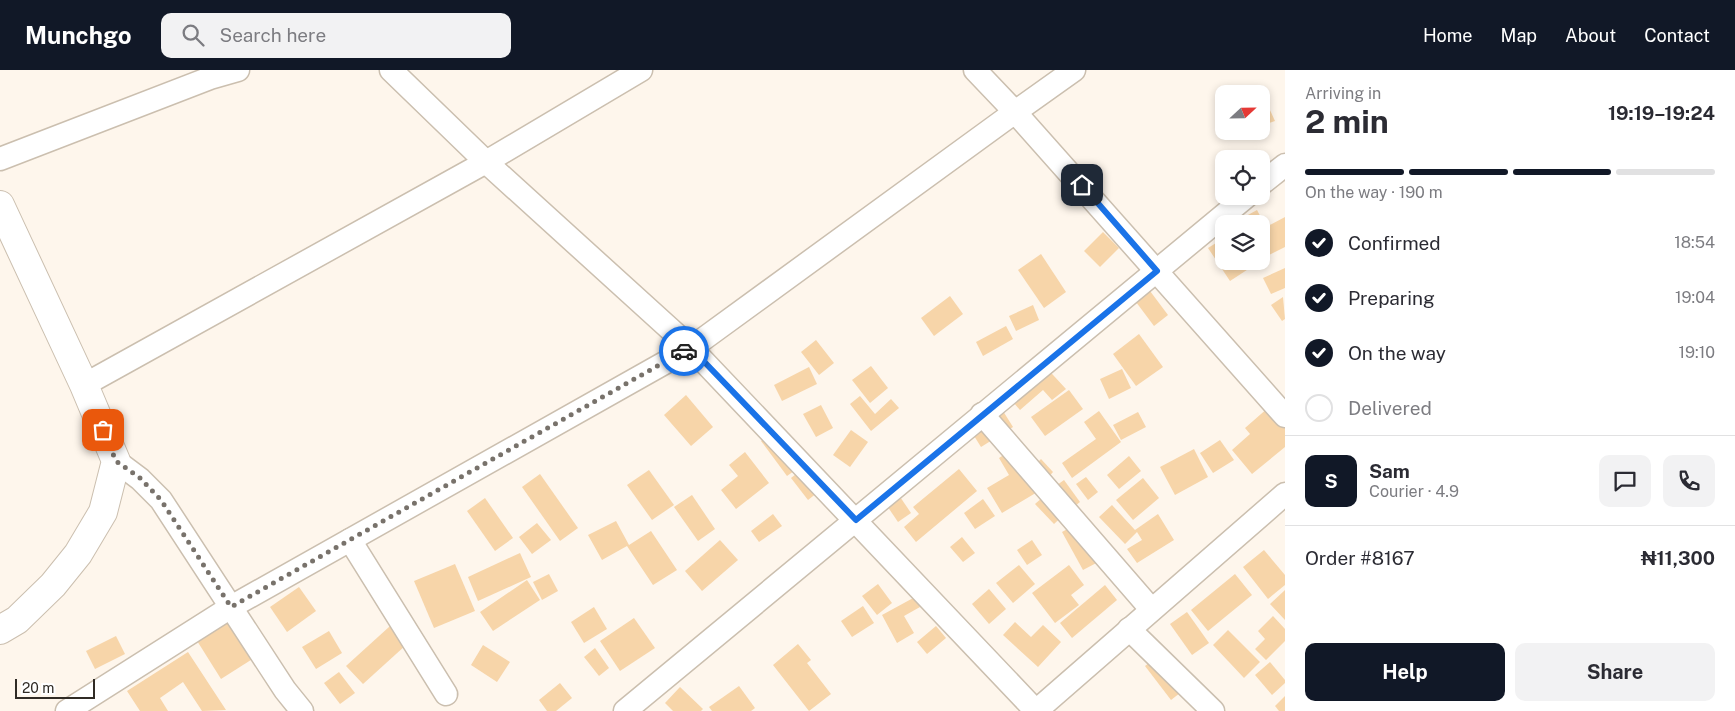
<!DOCTYPE html>
<meta charset="utf-8">
<style>
body{margin:0;font-family:"Public Sans",sans-serif;background:#f2f2f3;color:#2b2b33;height:100vh;display:flex;flex-direction:column;font-size:19px;white-space:nowrap}
*{box-sizing:border-box;margin:0}
p{font-size:16px;color:#7c7c81}
.icon{flex:none;width:28px;height:28px;fill:none;stroke:currentColor;stroke-width:2;stroke-linecap:round;stroke-linejoin:round}
.map{position:relative;flex:1;overflow:hidden}
.drawer{display:flex;flex-direction:column;background:#fff;width:450px}
.drawer>*{flex:none}
.needle{width:32px;rotate:68deg}
.fabs{position:absolute;left:1215px;top:15px;display:grid;gap:10px}
.fabs a{display:grid;place-items:center;width:55px;height:55px;border-radius:10px;background:#fff;box-shadow:0 2px 8px #0003;font-size:25px}
.scale{position:absolute;left:15px;bottom:12px;width:80px;box-sizing:border-box;padding-left:5px;border:2px solid #302b25;border-top:0;font-size:14px;line-height:18px;white-space:nowrap;color:#302b25;-webkit-text-stroke:4px #fff;paint-order:stroke}
.pin{position:absolute;display:grid;place-items:center;width:42px;height:42px;color:#fff;margin:-21px;border-radius:10px;box-shadow:0 2px 8px #0006}
.courier{position:absolute;display:grid;place-items:center;width:50px;height:50px;margin:-25px;border:4px solid #1a73e8;border-radius:50%;background:#fff;color:#222;box-shadow:0 1px 6px #0007}
.overview em{font-style:normal;font-weight:700}
.overview div{display:flex;flex-direction:column-reverse}
.overview{display:flex;align-items:center;justify-content:space-between;height:85px;padding:0 20px}
h1{font-size:32px;font-weight:700;line-height:38px}
.bar{display:grid;grid-template-columns:repeat(4,1fr);gap:8px 5px;align-content:center;height:60px;padding:0 20px}
.bar i{height:6px;border-radius:4px;background:#e1e1e2}
.bar .selected{background:#111827}
.bar p{grid-column:span 4}
.line{display:flex;align-items:center;gap:12px;padding:0 20px;border-top:1px solid #e1e1e2}
.line div{flex:1}
.round{display:grid;place-items:center;flex:none;width:52px;height:52px;border-radius:10px;background:#f2f2f3}
ol{padding:0 20px;list-style:none}
li{display:flex;align-items:center;gap:15px;height:55px}
li p{margin-inline-start:auto}
li .icon{padding:5px;border-radius:50%;background:#111827;color:#fff;stroke-width:4}
li:last-child{color:#7c7c81}
li i{width:28px;height:28px;border:2px solid #e1e1e2;border-radius:50%}
.button{display:flex;gap:10px;margin-top:auto;padding:10px 20px}
.button a{flex:1;height:58px;border-radius:10px;background:#111827;color:#fff;font-size:20px;font-weight:700;line-height:58px;text-align:center}
.button a+a{background:#f2f2f3;color:#2b2b33}
header{display:flex;align-items:center;gap:30px;box-sizing:border-box;height:70px;padding:0 25px;background:#111827;color:#fff}
header strong{font-size:24px}
nav{display:flex;gap:28px;margin-inline-start:auto;font-size:18px}
.search{width:350px;height:45px;background:#f2f2f3;display:flex;align-items:center;gap:12px;box-sizing:border-box;padding:0 18px;border-radius:10px;color:#7c7c81;font-size:19px}
main{display:flex;flex:1;min-height:0}
.map>svg:first-child{display:block}
.building{fill:#f7d5a9}
.lines{fill:none;stroke-linecap:round;stroke-linejoin:round}
.minor-casing{stroke:#cbbfaf;stroke-width:25}
.tertiary-casing{stroke:#cbbfaf;stroke-width:30}
.minor{stroke:#fff;stroke-width:22}
.tertiary{stroke:#fff;stroke-width:28}
.done{stroke:#78726b;stroke-width:5;stroke-dasharray:0 9}
.route{stroke:#1a73e8;stroke-width:6}
</style>
<header>
<strong>Munchgo</strong>
<div class="search"><svg class="icon" aria-label="search" viewBox="0 0 24 24"><circle cx="10" cy="10" r="6"/><path d="M15 15l6 6"/></svg>Search here</div>
<nav><a>Home</a><a>Map</a><a>About</a><a>Contact</a></nav>
</header>
<main>
<div class="map">
<svg width="1285" height="641" viewBox="0 0 1285 641">
<rect width="100%" height="100%" fill="#fef6ec"/>
<g class="building">
<path d="M 1264,27 L 1275,51 L 1261,56 L 1261,29 Z"/>
<path d="M 1257,140 L 1266,157 L 1285,147 L 1285,177 L 1267,186 L 1261,175 L 1261,154 L 1250,154 L 1246,146 Z"/>
<path d="M 1103,162 L 1119,178 L 1100,197 L 1084,181 Z"/>
<path d="M 1224,168 L 1224,191 L 1249,191 L 1253,196 L 1230,211 L 1208,178 Z"/>
<path d="M 1041,184 L 1066,222 L 1044,238 L 1018,200 Z"/>
<path d="M 1285,198 L 1285,218 L 1271,224 L 1263,208 Z"/>
<path d="M 1147,217 L 1168,245 L 1154,256 L 1133,228 Z"/>
<path d="M 950,226 L 963,244 L 934,266 L 921,248 Z"/>
<path d="M 1283,227 L 1285,249 L 1282,251 L 1271,235 Z"/>
<path d="M 1033,235 L 1039,250 L 1016,261 L 1009,246 Z"/>
<path d="M 1006,256 L 1013,269 L 983,286 L 976,272 Z"/>
<path d="M 1139,264 L 1163,297 L 1136,316 L 1113,284 Z"/>
<path d="M 816,270 L 834,293 L 819,305 L 801,282 Z"/>
<path d="M 1042,293 L 1066,319 L 1052,330 L 1043,320 L 1020,340 L 1007,325 Z"/>
<path d="M 871,296 L 888,318 L 870,333 L 852,310 Z"/>
<path d="M 809,297 L 817,314 L 782,331 L 774,315 Z"/>
<path d="M 1122,299 L 1131,318 L 1109,329 L 1100,309 Z"/>
<path d="M 1069,320 L 1083,339 L 1045,366 L 1031,347 Z"/>
<path d="M 686,325 L 713,357 L 691,376 L 664,345 Z"/>
<path d="M 860,326 L 875,344 L 891,329 L 899,338 L 871,361 L 850,334 Z"/>
<path d="M 998,333 L 1013,357 L 981,377 L 966,353 Z"/>
<path d="M 821,335 L 833,358 L 816,367 L 803,344 Z"/>
<path d="M 1269,337 L 1285,356 L 1285,377 L 1252,404 L 1232,380 L 1250,364 L 1245,358 Z"/>
<path d="M 1099,341 L 1121,372 L 1072,408 L 1062,393 L 1096,369 L 1084,352 Z"/>
<path d="M 1138,342 L 1146,357 L 1121,370 L 1113,355 Z"/>
<path d="M 775,360 L 801,396 L 787,406 L 761,371 Z"/>
<path d="M 851,360 L 868,372 L 850,397 L 833,385 Z"/>
<path d="M 1220,370 L 1234,390 L 1213,403 L 1200,383 Z"/>
<path d="M 1019,375 L 1044,418 L 1002,443 L 987,418 L 1009,405 L 999,388 Z"/>
<path d="M 1194,379 L 1208,407 L 1175,425 L 1160,397 Z"/>
<path d="M 745,382 L 769,413 L 736,439 L 721,420 L 738,406 L 729,395 Z"/>
<path d="M 1129,386 L 1141,401 L 1119,419 L 1107,405 Z"/>
<path d="M 1041,389 L 1053,402 L 1046,410 L 1033,397 Z"/>
<path d="M 805,397 L 822,419 L 808,430 L 791,408 Z"/>
<path d="M 959,399 L 977,421 L 916,472 L 904,457 L 919,444 L 913,437 Z"/>
<path d="M 649,400 L 674,435 L 652,450 L 627,415 Z"/>
<path d="M 540,404 L 578,458 L 560,471 L 522,417 Z"/>
<path d="M 1086,407 L 1098,422 L 1088,430 L 1076,414 Z"/>
<path d="M 1143,408 L 1159,428 L 1133,450 L 1116,430 Z"/>
<path d="M 1064,410 L 1080,432 L 1069,441 L 1053,418 Z"/>
<path d="M 892,415 L 911,443 L 898,452 L 879,424 Z"/>
<path d="M 1050,421 L 1068,441 L 1054,454 L 1035,434 Z"/>
<path d="M 692,425 L 715,459 L 698,471 L 674,437 Z"/>
<path d="M 485,428 L 513,468 L 495,481 L 467,441 Z"/>
<path d="M 983,429 L 995,446 L 975,459 L 964,443 Z"/>
<path d="M 1112,435 L 1135,460 L 1158,444 L 1174,470 L 1137,493 L 1127,479 L 1142,470 L 1137,462 L 1125,474 L 1099,447 Z"/>
<path d="M 773,444 L 782,456 L 759,472 L 751,461 Z"/>
<path d="M 616,451 L 629,475 L 651,461 L 677,500 L 653,515 L 627,476 L 602,490 L 588,465 Z"/>
<path d="M 1080,452 L 1102,490 L 1083,500 L 1062,462 Z"/>
<path d="M 537,453 L 551,470 L 532,484 L 519,467 Z"/>
<path d="M 962,467 L 975,483 L 963,492 L 950,477 Z"/>
<path d="M 720,470 L 738,490 L 702,521 L 685,501 Z"/>
<path d="M 1032,470 L 1042,485 L 1027,495 L 1017,480 Z"/>
<path d="M 1264,480 L 1285,505 L 1285,515 L 1268,529 L 1243,497 Z"/>
<path d="M 520,483 L 531,507 L 478,531 L 468,507 Z"/>
<path d="M 455,494 L 475,541 L 434,558 L 414,511 Z"/>
<path d="M 1019,495 L 1035,514 L 1013,533 L 996,513 Z"/>
<path d="M 1069,495 L 1084,515 L 1071,525 L 1079,535 L 1055,553 L 1032,523 Z"/>
<path d="M 549,504 L 558,521 L 542,530 L 533,512 Z"/>
<path d="M 1235,504 L 1252,525 L 1208,561 L 1191,540 Z"/>
<path d="M 527,510 L 540,530 L 493,561 L 480,542 Z"/>
<path d="M 878,514 L 892,533 L 877,545 L 862,526 Z"/>
<path d="M 1105,515 L 1117,530 L 1072,568 L 1060,553 Z"/>
<path d="M 299,517 L 316,541 L 287,562 L 270,537 Z"/>
<path d="M 989,519 L 1006,539 L 989,554 L 972,534 Z"/>
<path d="M 1285,520 L 1285,550 L 1270,534 Z"/>
<path d="M 915,527 L 920,537 L 904,546 L 914,563 L 897,573 L 882,545 Z"/>
<path d="M 863,536 L 874,553 L 852,567 L 841,551 Z"/>
<path d="M 594,537 L 607,559 L 584,573 L 571,552 Z"/>
<path d="M 237,538 L 265,581 L 221,609 L 194,566 Z"/>
<path d="M 1187,542 L 1209,573 L 1192,585 L 1170,554 Z"/>
<path d="M 1273,546 L 1285,559 L 1285,571 L 1266,590 L 1255,579 L 1265,569 L 1258,561 Z"/>
<path d="M 400,547 L 417,565 L 363,614 L 346,596 Z"/>
<path d="M 634,548 L 655,578 L 620,601 L 600,571 Z"/>
<path d="M 1015,552 L 1031,567 L 1043,555 L 1061,572 L 1038,597 L 1003,565 Z"/>
<path d="M 936,556 L 946,568 L 927,584 L 917,572 Z"/>
<path d="M 1228,560 L 1260,592 L 1244,608 L 1213,575 Z"/>
<path d="M 329,561 L 342,583 L 316,599 L 302,577 Z"/>
<path d="M 116,566 L 125,584 L 95,599 L 86,581 Z"/>
<path d="M 798,574 L 811,590 L 807,593 L 831,624 L 809,641 L 773,595 Z"/>
<path d="M 483,575 L 510,592 L 497,612 L 471,595 Z"/>
<path d="M 595,578 L 609,598 L 599,606 L 584,587 Z"/>
<path d="M 188,582 L 226,640 L 202,641 L 183,612 L 160,628 L 168,641 L 140,641 L 127,621 Z"/>
<path d="M 1163,582 L 1189,616 L 1171,630 L 1145,596 Z"/>
<path d="M 1270,592 L 1285,610 L 1285,613 L 1272,625 L 1255,605 Z"/>
<path d="M 339,602 L 355,623 L 340,634 L 324,613 Z"/>
<path d="M 560,613 L 572,628 L 556,641 L 547,641 L 539,630 Z"/>
<path d="M 739,616 L 755,638 L 751,641 L 712,641 L 709,637 Z"/>
<path d="M 680,617 L 703,639 L 701,641 L 673,641 L 665,633 Z"/>
<path d="M 1285,626 L 1285,641 L 1279,641 L 1275,636 Z"/>
</g>
<g class="lines">
<g class="minor-casing">
<g id="minor">
<path d="M 391,0 L 486,92 L 691,278 L 1036,641"/>
<path d="M 975,0 L 1015,42 L 1074,0"/>
<path d="M 0,89 L 210,8 L 238,0"/>
<path d="M 1261,114 L 1285,95"/>
<path d="M 84,315 L 486,92 L 641,0"/>
<path d="M 982,344 L 1151,539"/>
<path d="M 116,391 L 140,409 L 161,430 L 285,620 L 302,641"/>
<path d="M 350,470 L 446,624"/>
<path d="M 1129,559 L 1213,641"/>
<path d="M 67,641 L 231,537 L 691,278 L 1015,42 L 1285,346"/>
<path d="M 625,641 L 1247,126"/>
<path d="M 1036,641 L 1285,424"/>
</g>
</g>
<g class="tertiary-casing">
<path id="tertiary" d="M 0,135 L 84,315 L 116,391 L 103,442 L 78,484 L 53,515 L 17,550 L 0,560"/>
</g>
<use href="#minor" class="minor"/>
<use href="#tertiary" class="tertiary"/>
</g>
<g class="lines">
<path class="done" d="M 103,360 L 116,391 L 140,408 L 161,430 L 231,537 L 684,281"/>
<path class="route" d="M 684,281 L 691,278 L 856,450 L 1157,201 L 1082,115"/>
</g>
</svg>
<div class="fabs">
<a><svg class="needle" viewBox="-14 -14 28 28"><path d="M0-13l5 13h-10z" fill="#e53935"/><path d="M0 13l5-13h-10z" fill="#7c7c81"/></svg></a>
<a><svg class="icon" aria-label="locate" viewBox="0 0 24 24"><circle cx="12" cy="12" r="6"/><path d="M12 2v4M12 18v4M2 12h4M18 12h4"/></svg></a>
<a><svg class="icon" aria-label="layers" viewBox="0 0 24 24"><path d="M12 4l9 5-9 5-9-5zM3 14l9 5 9-5"/></svg></a>
</div>
<div class="scale">20 m</div>
<div class="pin" style="left:103px;top:360px;background:#ea580c"><svg class="icon" aria-label="bag" viewBox="0 0 24 24"><path d="M5 8h14l-1 12H6zM9 8a3 3 0 0 1 6 0"/></svg></div>
<div class="pin" style="left:1082px;top:115px;background:#1f2937"><svg class="icon" aria-label="home" viewBox="0 0 24 24"><path d="M3 11l9-7 9 7M6 9v11h12V9"/></svg></div>
<div class="courier" style="left:684px;top:281px"><svg class="icon" aria-label="car" viewBox="0 0 24 24"><path d="M5 17H2v-5l4-1 3-4h7l3 4 3 1v5h-3M9 17h6M6 11h13"/><circle cx="7" cy="17" r="2"/><circle cx="17" cy="17" r="2"/></svg></div>
</div>
<section class="drawer">
<div class="overview"><div><h1>2 min</h1><p>Arriving in</p></div><em>19:19–19:24</em></div>
<div class="bar"><i class="selected"></i><i class="selected"></i><i class="selected"></i><i></i><p>On the way · 190 m</p></div>
<ol>
<li><svg class="icon" aria-label="check" viewBox="0 0 24 24"><path d="M5 12l5 5 9-10"/></svg>Confirmed<p>18:54</p></li>
<li><svg class="icon" aria-label="check" viewBox="0 0 24 24"><path d="M5 12l5 5 9-10"/></svg>Preparing<p>19:04</p></li>
<li><svg class="icon" aria-label="check" viewBox="0 0 24 24"><path d="M5 12l5 5 9-10"/></svg>On the way<p>19:10</p></li>
<li><i></i>Delivered</li>
</ol>
<div class="line" style="height:90px"><b class="round" style="background:#111827;color:#fff">S</b><div><b>Sam</b><p>Courier · 4.9</p></div><a class="round"><svg class="icon" aria-label="chat" viewBox="0 0 24 24"><path d="M4 5h16v11H9l-5 4z"/></svg></a><a class="round"><svg class="icon" aria-label="phone" viewBox="0 0 24 24"><path d="M5 4h4l2 5-3 2q2 4 5 5l2-3 5 2v4C11 20 4 13 5 4z"/></svg></a></div>
<div class="line" style="height:65px"><div>Order #8167</div><b>₦11,300</b></div>
<div class="button"><a>Help</a><a>Share</a></div>
</section>
</main>
